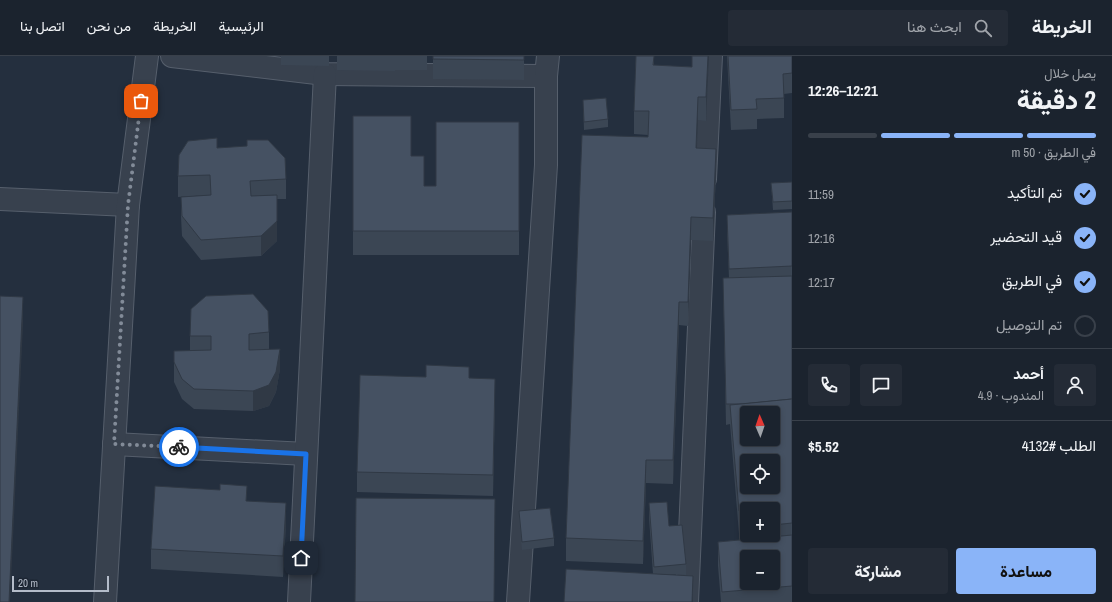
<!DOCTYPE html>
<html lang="ar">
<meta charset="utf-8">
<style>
body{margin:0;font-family:"Archivo Narrow",Vazirmatn,sans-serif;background:#242b36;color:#f1f3f6;direction:rtl;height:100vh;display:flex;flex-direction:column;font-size:15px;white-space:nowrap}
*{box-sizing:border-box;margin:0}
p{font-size:13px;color:#a0a4aa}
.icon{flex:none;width:22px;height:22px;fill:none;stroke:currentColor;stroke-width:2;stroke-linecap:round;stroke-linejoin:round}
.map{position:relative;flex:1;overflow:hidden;direction:ltr}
.side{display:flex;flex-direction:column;background:#1b232e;width:320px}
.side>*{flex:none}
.needle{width:26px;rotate:358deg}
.fabs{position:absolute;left:740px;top:350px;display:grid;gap:8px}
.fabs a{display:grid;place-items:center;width:40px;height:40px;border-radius:4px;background:#1b232e;box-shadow:0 2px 6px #0003,0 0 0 1px #39404a;font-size:20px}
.scale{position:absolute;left:12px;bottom:10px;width:97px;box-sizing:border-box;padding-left:4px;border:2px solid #b4bcc9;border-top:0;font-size:11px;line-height:14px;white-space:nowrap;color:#b4bcc9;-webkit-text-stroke:3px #1d2633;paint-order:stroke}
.pin{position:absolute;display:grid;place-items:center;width:34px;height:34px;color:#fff;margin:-17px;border-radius:8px;box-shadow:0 2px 6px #0006}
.courier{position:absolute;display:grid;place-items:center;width:40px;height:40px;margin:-20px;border:3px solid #1a73e8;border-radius:50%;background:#fff;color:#222;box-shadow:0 1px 5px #0007}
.overview em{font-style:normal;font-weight:800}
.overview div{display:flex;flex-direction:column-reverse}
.overview{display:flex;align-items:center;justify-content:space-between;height:68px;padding:0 16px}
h1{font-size:26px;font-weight:800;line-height:30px}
.bar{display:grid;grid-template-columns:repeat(4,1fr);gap:6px 4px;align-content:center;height:48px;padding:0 16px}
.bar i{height:5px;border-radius:3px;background:#39404a}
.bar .current{background:#8ab4f8}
.bar p{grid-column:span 4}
.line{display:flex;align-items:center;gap:10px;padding:0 16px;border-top:1px solid #39404a}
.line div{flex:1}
.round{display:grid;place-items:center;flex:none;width:42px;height:42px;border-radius:4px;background:#242b36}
ol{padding:0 16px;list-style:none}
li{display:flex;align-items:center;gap:12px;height:44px}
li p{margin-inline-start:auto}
li .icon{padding:4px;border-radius:50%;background:#8ab4f8;color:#111;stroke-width:4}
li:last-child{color:#a0a4aa}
li i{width:22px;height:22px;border:2px solid #39404a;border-radius:50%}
.button{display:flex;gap:8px;margin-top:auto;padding:8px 16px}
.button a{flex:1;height:46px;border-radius:4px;background:#8ab4f8;color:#111;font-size:16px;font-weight:800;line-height:46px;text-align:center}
.button a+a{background:#242b36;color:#f1f3f6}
header{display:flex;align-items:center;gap:24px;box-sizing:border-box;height:56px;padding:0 20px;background:#1b232e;border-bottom:1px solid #39404a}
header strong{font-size:19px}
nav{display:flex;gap:22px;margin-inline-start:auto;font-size:14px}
.search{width:280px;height:36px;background:#242b36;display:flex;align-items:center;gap:10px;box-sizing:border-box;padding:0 14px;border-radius:4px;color:#a0a4aa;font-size:15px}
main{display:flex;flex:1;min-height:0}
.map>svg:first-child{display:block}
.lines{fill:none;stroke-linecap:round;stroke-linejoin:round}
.street-casing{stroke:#565f6c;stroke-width:24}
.street{stroke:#38414e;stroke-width:22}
.wall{fill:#3b4654}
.shaded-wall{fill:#303945}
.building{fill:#455162;stroke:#303945;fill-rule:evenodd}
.done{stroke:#828b98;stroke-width:4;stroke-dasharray:0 7.2}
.route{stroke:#1a73e8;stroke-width:5}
</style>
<header>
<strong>الخريطة</strong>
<div class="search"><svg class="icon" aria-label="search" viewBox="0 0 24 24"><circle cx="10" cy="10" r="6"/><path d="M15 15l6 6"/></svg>ابحث هنا</div>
<nav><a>الرئيسية</a><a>الخريطة</a><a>من نحن</a><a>اتصل بنا</a></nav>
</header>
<main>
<section class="side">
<div class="overview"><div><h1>2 دقيقة</h1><p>يصل خلال</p></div><em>12:21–12:26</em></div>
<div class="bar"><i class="current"></i><i class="current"></i><i class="current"></i><i></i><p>في الطريق · 50 m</p></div>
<ol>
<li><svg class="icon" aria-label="check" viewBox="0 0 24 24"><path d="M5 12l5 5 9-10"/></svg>تم التأكيد<p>11:59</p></li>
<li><svg class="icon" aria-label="check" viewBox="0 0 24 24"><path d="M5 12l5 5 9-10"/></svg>قيد التحضير<p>12:16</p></li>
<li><svg class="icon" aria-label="check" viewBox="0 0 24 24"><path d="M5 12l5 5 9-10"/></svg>في الطريق<p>12:17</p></li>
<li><i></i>تم التوصيل</li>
</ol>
<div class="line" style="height:72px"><a class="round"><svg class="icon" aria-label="person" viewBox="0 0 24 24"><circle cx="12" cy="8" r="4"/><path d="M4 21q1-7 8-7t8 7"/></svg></a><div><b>أحمد</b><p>المندوب · 4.9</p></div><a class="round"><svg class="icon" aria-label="chat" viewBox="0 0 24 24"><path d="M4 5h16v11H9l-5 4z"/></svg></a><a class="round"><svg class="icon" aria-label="phone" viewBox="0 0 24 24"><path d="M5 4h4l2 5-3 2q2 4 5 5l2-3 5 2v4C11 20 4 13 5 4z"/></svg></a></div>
<div class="line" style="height:52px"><div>الطلب #4132</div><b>$5.52</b></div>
<div class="button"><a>مساعدة</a><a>مشاركة</a></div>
</section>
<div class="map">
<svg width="792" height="546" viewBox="0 0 792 546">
<rect width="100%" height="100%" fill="#242f3e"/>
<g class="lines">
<g class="street-casing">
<g id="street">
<path d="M 172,0 L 325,18 L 546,20"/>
<path d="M 705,123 L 711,0"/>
<path d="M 0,143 L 128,149"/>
<path d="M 114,388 L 306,398"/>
<path d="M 105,546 L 128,149 L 147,0"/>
<path d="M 299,546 L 325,18"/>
<path d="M 518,546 L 546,109 L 546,20 L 548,0"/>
<path d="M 687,546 L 704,156"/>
</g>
</g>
<use href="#street" class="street"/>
</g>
<g class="wall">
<path d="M 281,0 L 329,0 L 329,10 L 281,9 Z"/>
<path d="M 337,0 L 427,0 L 427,14 L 395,14 L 395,15 L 337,14 Z"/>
<path d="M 433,0 L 524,0 L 524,24 L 433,23 Z"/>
<path d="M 636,0 L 654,0 L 654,9 L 692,11 L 709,0 L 706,65 L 698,64 L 697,92 L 716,117 L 713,185 L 691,184 L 688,270 L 679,269 L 673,428 L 646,427 L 643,508 L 566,505 L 566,482 L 648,81 L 648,79 L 634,78 L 634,55 Z"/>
<path d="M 727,0 L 792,0 L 792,37 L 784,38 L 784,62 L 757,63 L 757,73 L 731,74 Z"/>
<path d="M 583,44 L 608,63 L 608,71 L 584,74 Z"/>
<path d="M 353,60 L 411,100 L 424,130 L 436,130 L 519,66 L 519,199 L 353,199 Z"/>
<path d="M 217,92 L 286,123 L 286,143 L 277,143 L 277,185 L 261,200 L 201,204 L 182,180 L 181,161 L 181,141 L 210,139 L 178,141 L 178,120 Z"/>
<path d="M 792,126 L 792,153 L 773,154 L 771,127 Z"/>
<path d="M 792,156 L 792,546 L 721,546 L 718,510 L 718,486 L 767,481 L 767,479 L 773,479 L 773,453 L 747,453 L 747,478 L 739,478 L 730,368 L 726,369 L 723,222 L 729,222 L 727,174 L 727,159 Z"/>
<path d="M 269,276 L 269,293 L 280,313 L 276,336 L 269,350 L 253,355 L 194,353 L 182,343 L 174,326 L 174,295 L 190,295 L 190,280 Z"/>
<path d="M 469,322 L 495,343 L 493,440 L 357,436 L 357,416 Z"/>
<path d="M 247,445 L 286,467 L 283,521 L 151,513 L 151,493 Z"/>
<path d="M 649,447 L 669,470 L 686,508 L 686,519 L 653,518 L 649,462 Z"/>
<path d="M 519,455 L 554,482 L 554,490 L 522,494 L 519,463 Z"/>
</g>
<g class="shaded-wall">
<path d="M 708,0 L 709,0 L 706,65 L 706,41 Z"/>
<path d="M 698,41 L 698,64 L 696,116 L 696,92 Z"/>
<path d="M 716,93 L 716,117 L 713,185 L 713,162 Z"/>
<path d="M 691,161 L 691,184 L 688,270 L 688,246 Z"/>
<path d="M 277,165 L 277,185 L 261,200 L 261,180 Z"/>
<path d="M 23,241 L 23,268 L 10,546 L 9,546 Z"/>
<path d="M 679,246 L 679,269 L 673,428 L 673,404 Z"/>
<path d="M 280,293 L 280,313 L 276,336 L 269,350 L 253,355 L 253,335 Z"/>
<path d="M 495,323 L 495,343 L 493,440 L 493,419 Z"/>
<path d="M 646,404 L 646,427 L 643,508 L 643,485 Z"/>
<path d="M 286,447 L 286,467 L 283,521 L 283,500 Z"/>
<path d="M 693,520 L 693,546 L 692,546 Z"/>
</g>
<g class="building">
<path d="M 433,0 L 524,0 L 524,4 L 433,3 Z"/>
<path d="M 636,0 L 654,0 L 653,9 L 692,11 L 692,0 L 708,0 L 706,41 L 698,41 L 696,92 L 716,93 L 713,162 L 691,161 L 688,246 L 679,246 L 673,404 L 646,404 L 643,485 L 566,482 L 582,79 L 648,81 L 649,55 L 634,55 Z"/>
<path d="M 728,0 L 792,0 L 792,17 L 783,18 L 784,42 L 756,43 L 757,53 L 731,54 Z"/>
<path d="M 606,42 L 608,63 L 584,66 L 583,44 Z"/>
<path d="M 353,60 L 411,60 L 411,100 L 424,100 L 424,130 L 436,130 L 436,66 L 519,66 L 519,175 L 353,175 Z"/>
<path d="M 217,82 L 217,92 L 247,90 L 247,84 L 268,84 L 285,102 L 286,123 L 250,125 L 251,140 L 277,139 L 277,165 L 261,180 L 201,184 L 182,160 L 181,141 L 211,139 L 210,119 L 178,120 L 179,99 L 188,85 Z"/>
<path d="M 792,126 L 792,145 L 773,146 L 771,127 Z"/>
<path d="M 792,156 L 792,210 L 729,213 L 727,159 Z"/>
<path d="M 792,220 L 792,343 L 743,348 L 726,348 L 723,222 Z"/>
<path d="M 253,238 L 268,255 L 269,276 L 249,278 L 249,294 L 280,293 L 276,316 L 269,329 L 253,335 L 194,333 L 182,323 L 174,306 L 174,295 L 211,294 L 211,280 L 190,280 L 191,253 L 206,240 Z"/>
<path d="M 0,240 L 23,241 L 9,546 L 0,546 Z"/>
<path d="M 426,309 L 469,311 L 469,322 L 495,323 L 493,419 L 357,416 L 360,319 L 426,321 Z"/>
<path d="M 792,343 L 792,467 L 773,469 L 773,453 L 767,453 L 767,452 L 747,453 L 747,454 L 739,455 L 730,349 ZM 747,357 L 773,357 L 773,383 L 747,383 ZM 747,405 L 773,405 L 773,431 L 747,431 Z"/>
<path d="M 220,428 L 247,430 L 246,445 L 286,447 L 283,500 L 151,493 L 155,430 L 220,434 Z"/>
<path d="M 356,442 L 495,443 L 494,546 L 355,546 Z"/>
<path d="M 667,446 L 669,470 L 682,469 L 686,508 L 654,511 L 649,447 Z"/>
<path d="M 550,452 L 554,482 L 522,486 L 519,455 Z"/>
<path d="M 792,479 L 792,530 L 722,536 L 718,486 ZM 747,501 L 773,501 L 773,527 L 747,527 Z"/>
<path d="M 566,513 L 693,520 L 692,546 L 564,546 Z"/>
</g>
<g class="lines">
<path class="done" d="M 141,45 L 128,149 L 114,388 L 179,391"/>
<path class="route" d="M 179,391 L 306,398 L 301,502"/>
</g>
</svg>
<div class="fabs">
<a><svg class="needle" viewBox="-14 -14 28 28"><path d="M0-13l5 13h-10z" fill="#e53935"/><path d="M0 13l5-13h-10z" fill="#a0a4aa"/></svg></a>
<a><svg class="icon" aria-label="locate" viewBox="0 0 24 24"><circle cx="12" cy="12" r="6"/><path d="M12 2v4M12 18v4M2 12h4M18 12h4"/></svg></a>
<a>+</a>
<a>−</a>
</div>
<div class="scale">20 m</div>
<div class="pin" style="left:141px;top:45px;background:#ea580c"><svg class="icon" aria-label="bag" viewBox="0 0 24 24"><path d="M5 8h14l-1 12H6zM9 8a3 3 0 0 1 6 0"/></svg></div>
<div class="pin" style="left:301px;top:502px;background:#1f2937"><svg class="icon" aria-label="home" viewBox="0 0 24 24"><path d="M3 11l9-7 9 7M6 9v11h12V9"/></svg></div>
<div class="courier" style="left:179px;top:391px"><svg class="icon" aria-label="bike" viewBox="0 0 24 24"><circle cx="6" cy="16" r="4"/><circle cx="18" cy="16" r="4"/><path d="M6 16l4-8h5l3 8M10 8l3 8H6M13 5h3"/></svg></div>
</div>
</main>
